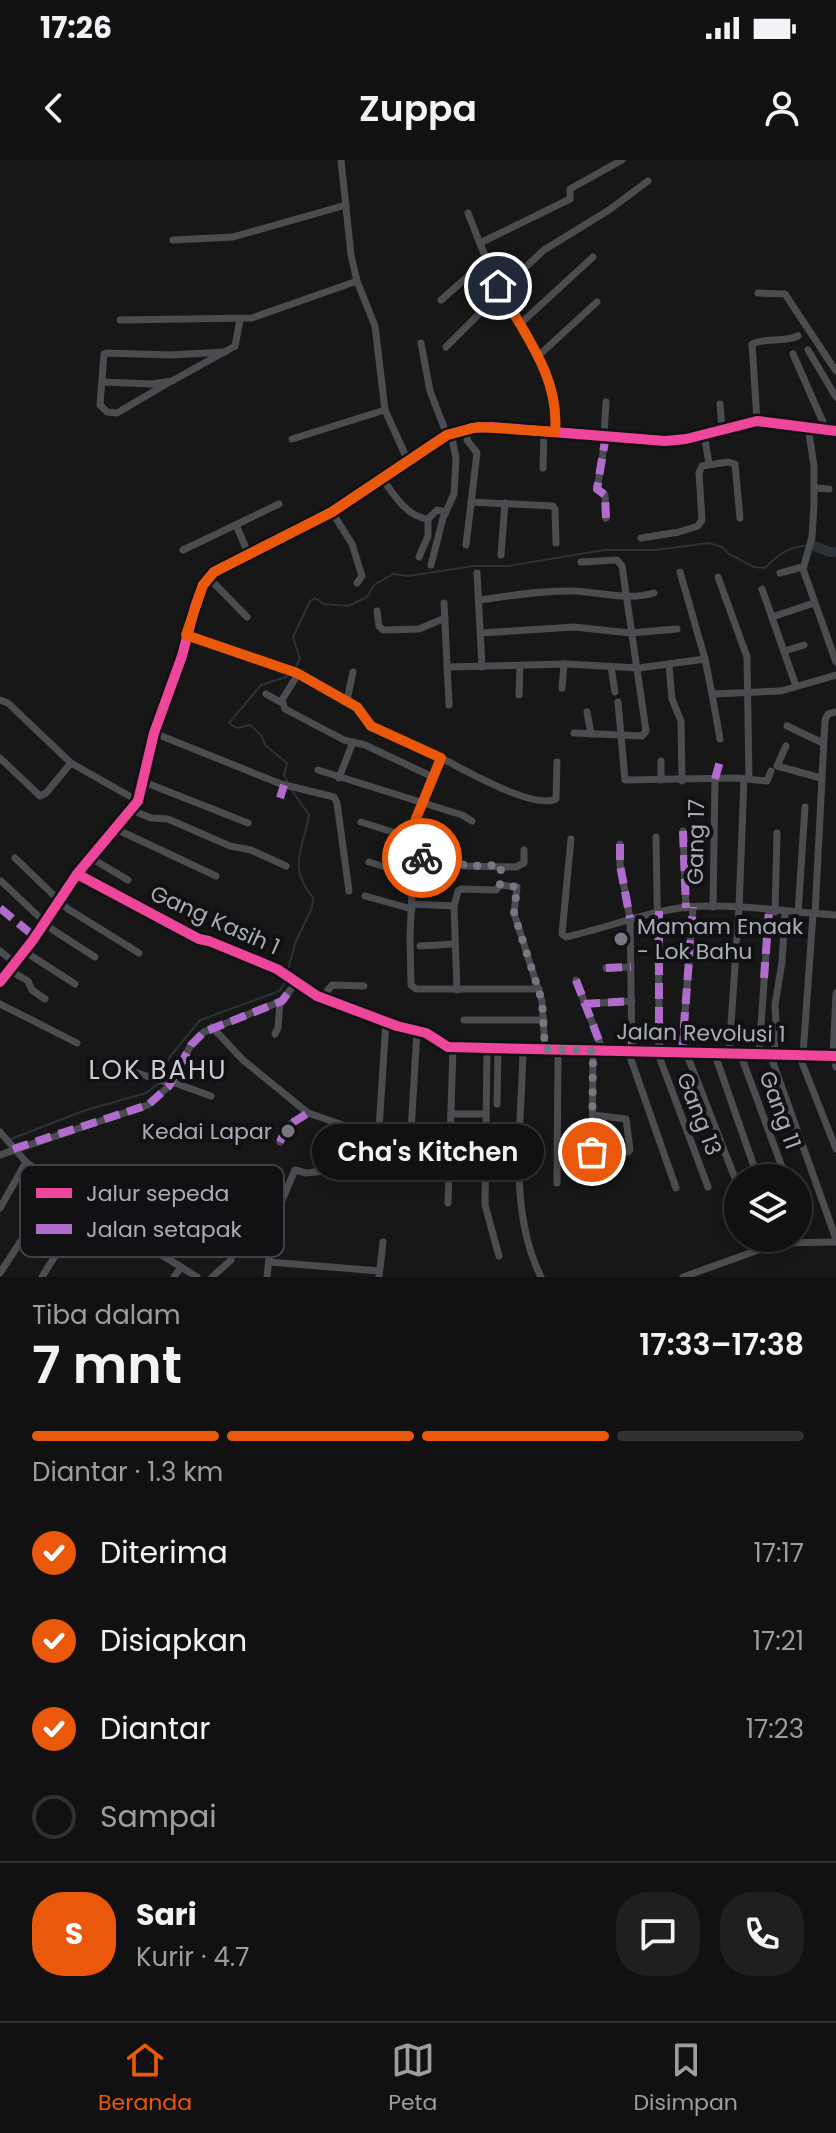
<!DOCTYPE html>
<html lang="id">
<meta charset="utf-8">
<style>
body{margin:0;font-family:Poppins,sans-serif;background:#1e1f1f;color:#f1f3f6;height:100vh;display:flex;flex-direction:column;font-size:30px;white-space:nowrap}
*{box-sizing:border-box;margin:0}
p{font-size:26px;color:#9c9d9f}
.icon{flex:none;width:44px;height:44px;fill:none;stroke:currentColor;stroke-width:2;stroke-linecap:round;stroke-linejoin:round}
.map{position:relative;height:1117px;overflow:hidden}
.sheet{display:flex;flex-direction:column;background:#111;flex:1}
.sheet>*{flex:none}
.buttons{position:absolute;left:724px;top:1004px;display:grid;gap:16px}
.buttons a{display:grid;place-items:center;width:88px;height:88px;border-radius:50%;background:#111;box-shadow:0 4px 12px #0003,0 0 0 2px #303131;font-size:40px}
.pin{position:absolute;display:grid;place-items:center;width:68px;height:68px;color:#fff;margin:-34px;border:4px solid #fff;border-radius:50%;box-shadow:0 2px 8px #0007}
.courier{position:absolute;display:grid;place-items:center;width:80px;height:80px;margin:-40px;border:6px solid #ea580c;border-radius:50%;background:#fff;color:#222;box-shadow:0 2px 10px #0007}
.bubble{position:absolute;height:56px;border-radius:28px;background:#111;box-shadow:0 4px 12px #0003,0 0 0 2px #303131;font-size:26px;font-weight:600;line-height:56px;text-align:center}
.head em{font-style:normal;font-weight:600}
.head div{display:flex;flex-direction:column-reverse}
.head{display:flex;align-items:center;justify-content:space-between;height:136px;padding:0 32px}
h1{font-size:52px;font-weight:600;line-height:60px}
.bar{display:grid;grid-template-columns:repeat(4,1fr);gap:12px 8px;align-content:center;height:96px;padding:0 32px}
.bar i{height:10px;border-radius:6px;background:#303131}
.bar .selected{background:#ea580c}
.bar p{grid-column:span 4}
.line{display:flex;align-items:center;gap:20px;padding:0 32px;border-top:2px solid #303131}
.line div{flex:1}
.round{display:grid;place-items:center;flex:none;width:84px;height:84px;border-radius:32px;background:#1e1f1f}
ol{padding:0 32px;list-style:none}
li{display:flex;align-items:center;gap:24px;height:88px}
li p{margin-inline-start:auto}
li .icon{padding:8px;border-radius:50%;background:#ea580c;color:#fff;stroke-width:4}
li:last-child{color:#9c9d9f}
li i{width:44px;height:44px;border:4px solid #303131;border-radius:50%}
.status{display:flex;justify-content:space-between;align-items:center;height:56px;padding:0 40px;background:#111;direction:ltr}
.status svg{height:22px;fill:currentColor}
header{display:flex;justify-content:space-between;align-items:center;height:104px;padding:0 32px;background:#111;font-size:36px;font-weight:600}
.tabs{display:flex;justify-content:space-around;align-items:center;height:112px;border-top:2px solid #303131;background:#111;font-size:22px;color:#9c9d9f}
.tabs a{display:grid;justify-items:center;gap:4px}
.tabs .selected{color:#ea580c}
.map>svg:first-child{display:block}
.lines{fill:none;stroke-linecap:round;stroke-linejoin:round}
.stream{stroke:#2a3239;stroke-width:2}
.river{stroke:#2a3239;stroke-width:10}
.minor{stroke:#4b4c50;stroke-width:7}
.quiet{stroke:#b06ccc;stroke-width:8;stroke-dasharray:16 8;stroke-linecap:butt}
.cycleway-casing{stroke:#111113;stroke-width:15}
.cycleway{stroke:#ed469a;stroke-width:10}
.done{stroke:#757880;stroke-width:8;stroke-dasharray:0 14.4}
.route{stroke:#ea580c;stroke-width:10}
.poi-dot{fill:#757880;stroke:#111113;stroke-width:3}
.labels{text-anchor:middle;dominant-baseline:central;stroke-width:8;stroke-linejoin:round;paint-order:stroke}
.street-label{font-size:22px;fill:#a8adb8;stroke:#111113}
.poi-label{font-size:22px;fill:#a8adb8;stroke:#111113;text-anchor:start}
.quarter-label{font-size:26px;letter-spacing:2px;fill:#c9ccd4;stroke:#111113}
.key{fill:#111113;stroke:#3e4045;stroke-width:2}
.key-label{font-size:22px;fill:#a8adb8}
</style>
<div class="status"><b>17:26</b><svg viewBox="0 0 49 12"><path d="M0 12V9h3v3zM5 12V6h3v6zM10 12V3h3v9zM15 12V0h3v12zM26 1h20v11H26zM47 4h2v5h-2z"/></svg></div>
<header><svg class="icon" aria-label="back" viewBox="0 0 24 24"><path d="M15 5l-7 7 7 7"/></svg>Zuppa<svg class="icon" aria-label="person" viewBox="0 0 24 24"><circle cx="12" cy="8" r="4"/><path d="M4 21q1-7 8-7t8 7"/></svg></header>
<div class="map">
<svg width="836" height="1117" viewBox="0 0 836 1117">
<rect width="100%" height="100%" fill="#171717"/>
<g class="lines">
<g class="stream">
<path d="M 295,508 L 300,499 L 293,477 L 310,441 L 315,438 L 324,444 L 348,446 L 367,437 L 374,425 L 393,414 L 408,416 L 474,406 L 508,406 L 604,390 L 656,390 L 709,383 L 722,387 L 729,394 L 754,407 L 765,408 C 779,393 793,384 814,386"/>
<path d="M 288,623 L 284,615 L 287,603 L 266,586 L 260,574 L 250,565 L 237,568 L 229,563 L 261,525 L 286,517 L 291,513"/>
<path d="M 287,813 L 296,781 L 312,748 L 313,738 C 287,706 303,691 309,655 L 291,629"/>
<path d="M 161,918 L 169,898 L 200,860 L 280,831 L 286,819"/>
<path d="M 11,979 L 83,951 L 146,933 L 158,924"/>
</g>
<path class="river" d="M 814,386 L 830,392 L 836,392"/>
<g class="minor">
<path d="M 341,0 L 351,95 L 357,121 L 375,166 L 385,250 L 408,301"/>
<path d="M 468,53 C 478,78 487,104 500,128 C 524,174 561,218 555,272"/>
<path d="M 173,80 L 233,77 L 346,45"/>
<path d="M 480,83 L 570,39 L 570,29 L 622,0"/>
<path d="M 501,130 L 544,90 L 609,50 L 648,21"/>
<path d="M 758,133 L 785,134 L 836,211"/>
<path d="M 441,140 L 487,100"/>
<path d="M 120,160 L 252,158 L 357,121"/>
<path d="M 520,164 L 593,97"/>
<path d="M 421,183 L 430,231 L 447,275"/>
<path d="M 446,187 L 501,132"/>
<path d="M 808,190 L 836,237"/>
<path d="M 793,194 L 826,269"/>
<path d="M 537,197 L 597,142"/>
<path d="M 102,222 L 152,224 L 172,221 L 235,186 L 240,160"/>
<path d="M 168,223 L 117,253 L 107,252 L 100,245 L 104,194 L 107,193 L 170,195 L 225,192"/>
<path d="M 720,244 L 722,269"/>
<path d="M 757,261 L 752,184 C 765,177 783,183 798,176"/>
<path d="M 808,267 L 814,306 L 814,344 L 812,377 L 803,409 L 836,502"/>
<path d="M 704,273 L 709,304"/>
<path d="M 604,275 L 606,242"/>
<path d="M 606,275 L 597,329 L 605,335 L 606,358"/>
<path d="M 292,279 L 385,250"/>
<path d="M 543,308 L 544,271"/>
<path d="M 382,318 C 393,334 407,357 428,359 L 437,350 L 446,352"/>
<path d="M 815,328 L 829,329"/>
<path d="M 471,342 L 553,346 L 555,349 L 556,383"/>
<path d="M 332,352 L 352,384 L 362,416 L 357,423"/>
<path d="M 236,365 L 249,395"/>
<path d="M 641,378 L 679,372 L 698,366 L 702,360 L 699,313 L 702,306 L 728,302 L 735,304 L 740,358"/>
<path d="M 466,385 L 477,293 L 467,280 L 467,269"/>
<path d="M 183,390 L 279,344"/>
<path d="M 501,395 L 505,343"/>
<path d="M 419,397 L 428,376 L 428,359"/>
<path d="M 431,405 L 443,358 L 454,334 L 456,298 L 451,274"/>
<path d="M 680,412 L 705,499 L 712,534 L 781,531 L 836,515"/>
<path d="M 477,413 L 482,507"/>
<path d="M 780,413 L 803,407"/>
<path d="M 718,417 L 747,497 L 749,619"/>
<path d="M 209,418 L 247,457"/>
<path d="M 762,429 L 796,526"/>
<path d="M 479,440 C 510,436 542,430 573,431 C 599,432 628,441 654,433"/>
<path d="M 444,443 L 449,545"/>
<path d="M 377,451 L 379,466 L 383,470 L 419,469 L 445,458"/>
<path d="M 772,457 L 814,443"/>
<path d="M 481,473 L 574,467 L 630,473 L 677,469"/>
<path d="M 186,475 L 297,513 L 357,547 L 371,566 L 441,598 L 415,661 L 410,777 L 411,825 L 416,829 L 539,829"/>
<path d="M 784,491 L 804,485"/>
<path d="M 669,506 L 672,539 L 681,561 L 682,621"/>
<path d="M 447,507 L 566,504 L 639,508 L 705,499"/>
<path d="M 611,507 L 615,532"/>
<path d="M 298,514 L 282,540 L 285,549 L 344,580 L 365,585 L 433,617"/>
<path d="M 562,528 L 564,504"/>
<path d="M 266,534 L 282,543"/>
<path d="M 712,534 L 720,579"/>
<path d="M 519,535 L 520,507"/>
<path d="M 0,540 L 8,543 L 71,603 L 138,641"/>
<path d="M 347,540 L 353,512"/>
<path d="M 618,542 L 625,620 L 736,618 L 767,621 L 771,611"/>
<path d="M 587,552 L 591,574"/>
<path d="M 787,566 L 823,583"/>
<path d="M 154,573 L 281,624 L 334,637 L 337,643 L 349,731"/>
<path d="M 574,573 L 642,576 L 646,571 L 622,406 L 617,400 L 581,402"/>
<path d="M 786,586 L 777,606 L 821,618"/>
<path d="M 0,598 L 40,636 L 46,633 L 71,603"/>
<path d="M 441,598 C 465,610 533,650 556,639 L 557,602"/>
<path d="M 661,601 L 661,620"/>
<path d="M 318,610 L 462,655 L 472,661"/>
<path d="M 339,618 L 353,582"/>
<path d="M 144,622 L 248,663"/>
<path d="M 131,650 L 151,658 L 168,659 L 230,686 L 251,690 L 286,706"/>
<path d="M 361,662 L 415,679"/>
<path d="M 116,669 L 216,716"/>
<path d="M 683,671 L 686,748"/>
<path d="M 656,677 L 660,899 L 708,1027"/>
<path d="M 571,679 L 562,774 L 566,777 C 607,768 645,752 687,747 C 735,743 787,752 836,755"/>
<path d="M 620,684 L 620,705 L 630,758 L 632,891"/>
<path d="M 15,698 L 68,749 L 139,793"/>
<path d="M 91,698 L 128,720"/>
<path d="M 415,698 L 456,699 L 465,706 L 516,707 L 524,703 L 524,690"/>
<path d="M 369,702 L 414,716"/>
<path d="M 77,714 L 199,779 L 209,781 L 277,809 L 317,836 L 397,866 L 426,873 L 448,887 L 836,896"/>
<path d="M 1,721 L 53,770 L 95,797"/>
<path d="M 365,736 L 412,749"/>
<path d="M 412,744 L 454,746 L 458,731 L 461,729 L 496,730 L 500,725 L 517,727 L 514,753 L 542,841 L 545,889"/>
<path d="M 454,746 L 457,830"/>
<path d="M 713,747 L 715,619"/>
<path d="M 775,752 L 777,673"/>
<path d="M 798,753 L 805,647"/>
<path d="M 815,754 L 825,560 L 828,554 L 836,552"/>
<path d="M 420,786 L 454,784"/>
<path d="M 0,791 L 15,803"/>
<path d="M 24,791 L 75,824"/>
<path d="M 606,808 L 631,807"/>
<path d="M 9,810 L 28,821 L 32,830 L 45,839"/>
<path d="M 576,820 L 603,891"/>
<path d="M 0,822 L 33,780 L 77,714 L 138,641 L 154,573 L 182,496 L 195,447 L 203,425 L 214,412 L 332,352 L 447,275 L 472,268 L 491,267 L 665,281 L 686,279 L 757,261 L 836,271"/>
<path d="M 836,833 L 833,896 L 836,907"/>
<path d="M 322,838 L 332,825 L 364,826"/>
<path d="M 0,844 L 77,883"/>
<path d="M 584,844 L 632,841"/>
<path d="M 464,860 L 544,860"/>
<path d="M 212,867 L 243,900 L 308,953 L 378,977"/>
<path d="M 275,874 L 278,868 L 280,842"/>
<path d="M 487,889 L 485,1045 L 499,1096"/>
<path d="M 523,889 C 522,962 507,1049 541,1117"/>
<path d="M 628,891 L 676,1028"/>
<path d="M 682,892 L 693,747"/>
<path d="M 686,892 L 738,1026"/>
<path d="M 714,892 L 758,1018"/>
<path d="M 729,893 L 739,748 L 744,619"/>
<path d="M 740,893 L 786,1018"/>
<path d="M 759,894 L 769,751"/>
<path d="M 770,894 L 836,1079"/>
<path d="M 774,894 L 776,863 L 775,845 L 782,802 L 785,752"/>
<path d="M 799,895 L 836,989"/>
<path d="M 803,895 L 813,754"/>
<path d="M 122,908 L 171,924"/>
<path d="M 172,922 L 211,936"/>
<path d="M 497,944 L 498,889"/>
<path d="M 451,954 L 486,954"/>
<path d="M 411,971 L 417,871"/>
<path d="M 0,972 L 26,1002 L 117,1067 L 197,1117"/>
<path d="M 280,982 L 287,966 L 308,953"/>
<path d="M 378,984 L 386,861"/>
<path d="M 592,992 L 628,992 L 630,990 L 626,959 L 593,955"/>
<path d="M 0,995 L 148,945 L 169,926 L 191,885 L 204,872 L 282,841 L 297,821"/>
<path d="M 592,1008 L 593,891"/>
<path d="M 485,1017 L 520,1017"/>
<path d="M 557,1023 L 558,890"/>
<path d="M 250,1036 L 282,1040 L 271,1078 L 267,1117"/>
<path d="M 282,1040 L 295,1010 L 306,1013 L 353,1008"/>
<path d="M 448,1043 L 453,888"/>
<path d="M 0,1048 L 26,1002"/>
<path d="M 246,1057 L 274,1065"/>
<path d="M 126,1072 L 134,1052"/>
<path d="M 269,1102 L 379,1111"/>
<path d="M 0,1113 L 58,1024"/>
<path d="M 42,1117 L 87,1045"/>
<path d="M 174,1117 L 181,1107"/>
<path d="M 212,1117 L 231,1100"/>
<path d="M 379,1117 L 383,1082"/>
<path d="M 683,1117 L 778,1083 L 836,1082"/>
</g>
<g class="quiet">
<path d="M 606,275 L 597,329 L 605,335 L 606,358"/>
<path d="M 715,619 L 720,601"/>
<path d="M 280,638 L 284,625"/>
<path d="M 683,671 L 686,748"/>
<path d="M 620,684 L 620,705 L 630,758"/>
<path d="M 0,748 L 35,777"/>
<path d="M 659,751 L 659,892"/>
<path d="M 606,808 L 631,807"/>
<path d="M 764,818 L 769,751"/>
<path d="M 576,820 L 603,891"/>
<path d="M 584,844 L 632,841"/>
<path d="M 632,868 L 632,891"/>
<path d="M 682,892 L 693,747"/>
<path d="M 280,982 L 287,966 L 308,953"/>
<path d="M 13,989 L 148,945 L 169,926 L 191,885 L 204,872 L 282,841 L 297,821"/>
</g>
<g class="cycleway-casing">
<g id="cycleway">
<path d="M 77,714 L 199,779 L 209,781 L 277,809 L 317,836 L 397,866 L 426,873 L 448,887 L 836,896"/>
<path d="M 0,822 L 33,780 L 77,714 L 138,641 L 154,573 L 182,496 L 195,447 L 203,425 L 214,412 L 332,352 L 447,275 L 472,268 L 491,267 L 665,281 L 686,279 L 757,261 L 836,271"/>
</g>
</g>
<use href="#cycleway" class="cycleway"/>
</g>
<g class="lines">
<path class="done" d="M 422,698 L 456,699 L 465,706 L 501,705 L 500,725 L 517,727 L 514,753 L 542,841 L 545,889 L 593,891 L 592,992"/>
<path class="route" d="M 422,698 L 415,698 L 415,661 L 441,598 L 371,566 L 357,547 L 297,513 L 186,475 L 203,425 L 214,412 L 332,352 L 447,275 L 478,267 L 555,272 C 560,216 523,173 498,126"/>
</g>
<g class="poi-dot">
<circle cx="621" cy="779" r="8"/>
<circle cx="288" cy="971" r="8"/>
</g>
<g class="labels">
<g class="street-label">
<text transform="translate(696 682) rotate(-89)">Gang 17</text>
<text transform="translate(215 760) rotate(24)">Gang Kasih 1</text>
<text transform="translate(701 873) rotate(1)">Jalan Revolusi 1</text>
<text transform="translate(780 950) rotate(70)">Gang 11</text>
<text transform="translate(699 954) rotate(69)">Gang 13</text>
</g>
<g class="poi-label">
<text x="637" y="766">Mamam Enaak<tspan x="637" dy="25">- Lok Bahu</tspan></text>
<text x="272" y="971" text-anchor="end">Kedai Lapar</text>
</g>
<g class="quarter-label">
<text x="158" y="910">LOK BAHU</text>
</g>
</g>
<rect x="20" y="1005" width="264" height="92" rx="12" class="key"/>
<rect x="36" y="1028" width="36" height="10" fill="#ed469a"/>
<rect x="36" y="1064" width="36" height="10" fill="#b06ccc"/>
<g class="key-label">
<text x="86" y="1041">Jalur sepeda</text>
<text x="86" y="1077">Jalan setapak</text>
</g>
</svg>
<div class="buttons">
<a><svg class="icon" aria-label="layers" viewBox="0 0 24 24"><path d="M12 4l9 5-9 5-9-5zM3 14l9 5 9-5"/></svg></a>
</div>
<div class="pin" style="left:592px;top:992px;background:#ea580c"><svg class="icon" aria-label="bag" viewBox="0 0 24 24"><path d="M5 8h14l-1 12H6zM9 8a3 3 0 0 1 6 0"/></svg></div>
<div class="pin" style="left:498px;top:126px;background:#1f2937"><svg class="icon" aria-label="home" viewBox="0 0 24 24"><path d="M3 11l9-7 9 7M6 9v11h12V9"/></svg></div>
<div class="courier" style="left:422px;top:698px"><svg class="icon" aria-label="bike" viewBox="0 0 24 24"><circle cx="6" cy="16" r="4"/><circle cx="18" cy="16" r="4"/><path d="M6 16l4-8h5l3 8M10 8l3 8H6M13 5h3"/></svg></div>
<div class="bubble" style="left:312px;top:964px;width:232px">Cha's Kitchen</div>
</div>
<section class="sheet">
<div class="head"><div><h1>7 mnt</h1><p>Tiba dalam</p></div><em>17:33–17:38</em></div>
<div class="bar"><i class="selected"></i><i class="selected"></i><i class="selected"></i><i></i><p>Diantar · 1.3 km</p></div>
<ol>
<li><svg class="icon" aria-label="check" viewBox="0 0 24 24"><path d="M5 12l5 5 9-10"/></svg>Diterima<p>17:17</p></li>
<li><svg class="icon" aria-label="check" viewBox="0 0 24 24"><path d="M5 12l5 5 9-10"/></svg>Disiapkan<p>17:21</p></li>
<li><svg class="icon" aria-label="check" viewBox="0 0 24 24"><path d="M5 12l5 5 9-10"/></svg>Diantar<p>17:23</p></li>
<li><i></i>Sampai</li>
</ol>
<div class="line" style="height:144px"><b class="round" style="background:#ea580c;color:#fff">S</b><div><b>Sari</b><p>Kurir · 4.7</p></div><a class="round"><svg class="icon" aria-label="chat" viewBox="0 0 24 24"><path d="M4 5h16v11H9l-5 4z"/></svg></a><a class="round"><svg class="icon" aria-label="phone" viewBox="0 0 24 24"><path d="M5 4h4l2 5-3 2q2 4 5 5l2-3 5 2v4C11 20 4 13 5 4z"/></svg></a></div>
</section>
<nav class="tabs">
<a class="selected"><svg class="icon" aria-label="home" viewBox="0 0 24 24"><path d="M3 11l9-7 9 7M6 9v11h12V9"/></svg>Beranda</a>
<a><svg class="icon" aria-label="map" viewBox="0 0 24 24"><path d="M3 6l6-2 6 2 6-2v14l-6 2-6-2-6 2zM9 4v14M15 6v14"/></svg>Peta</a>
<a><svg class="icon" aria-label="saved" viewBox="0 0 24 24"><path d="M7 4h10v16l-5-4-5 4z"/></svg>Disimpan</a>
</nav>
